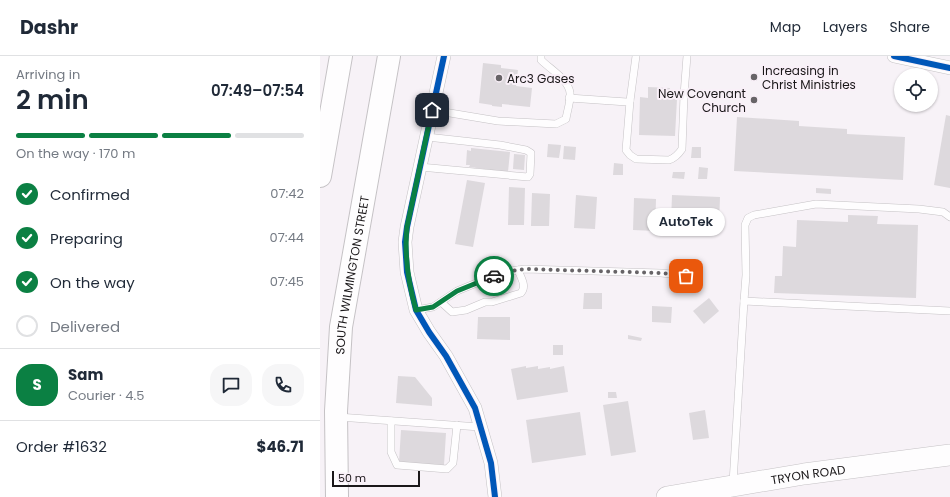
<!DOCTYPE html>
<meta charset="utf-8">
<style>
body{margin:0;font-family:Poppins,sans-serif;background:#f6f6f7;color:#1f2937;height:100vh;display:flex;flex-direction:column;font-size:15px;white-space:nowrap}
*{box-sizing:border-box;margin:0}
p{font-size:13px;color:#747a83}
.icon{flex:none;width:22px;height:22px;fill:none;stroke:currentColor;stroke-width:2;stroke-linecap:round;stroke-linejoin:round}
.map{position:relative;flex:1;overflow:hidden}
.panel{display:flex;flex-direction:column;background:#fff;width:320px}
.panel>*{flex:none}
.fabs{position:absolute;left:574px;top:12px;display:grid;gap:8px}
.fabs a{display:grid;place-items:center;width:44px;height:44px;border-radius:50%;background:#fff;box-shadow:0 1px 3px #0004;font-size:20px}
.scale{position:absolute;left:12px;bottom:10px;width:88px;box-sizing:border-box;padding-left:4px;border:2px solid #1a1719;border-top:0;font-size:11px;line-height:14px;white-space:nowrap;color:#1a1719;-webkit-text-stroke:3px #f9f0f8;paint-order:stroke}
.pin{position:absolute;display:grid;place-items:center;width:34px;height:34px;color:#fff;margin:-17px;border-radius:8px;box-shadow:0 2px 6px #0006}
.courier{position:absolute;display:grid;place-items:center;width:40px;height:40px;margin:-20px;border:3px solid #0b8043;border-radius:50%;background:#fff;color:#222;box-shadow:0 1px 5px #0007}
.bubble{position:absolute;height:28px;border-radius:14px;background:#fff;box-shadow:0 1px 3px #0004;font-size:13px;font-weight:600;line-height:28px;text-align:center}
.summary em{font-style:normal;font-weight:600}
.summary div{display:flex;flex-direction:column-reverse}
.summary{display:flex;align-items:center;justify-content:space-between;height:68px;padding:0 16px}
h1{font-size:26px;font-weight:600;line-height:30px}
.bar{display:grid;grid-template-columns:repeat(4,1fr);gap:6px 4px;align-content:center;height:48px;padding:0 16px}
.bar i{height:5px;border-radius:3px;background:#e0e1e3}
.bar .active{background:#0b8043}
.bar p{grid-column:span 4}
.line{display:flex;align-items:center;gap:10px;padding:0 16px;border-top:1px solid #e0e1e3}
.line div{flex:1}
.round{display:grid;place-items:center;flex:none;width:42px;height:42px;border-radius:16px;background:#f6f6f7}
ol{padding:0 16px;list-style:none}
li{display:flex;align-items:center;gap:12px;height:44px}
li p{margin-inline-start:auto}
li .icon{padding:4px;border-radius:50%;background:#0b8043;color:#fff;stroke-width:4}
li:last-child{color:#747a83}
li i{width:22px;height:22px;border:2px solid #e0e1e3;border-radius:50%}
header{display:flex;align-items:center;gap:24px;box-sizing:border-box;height:56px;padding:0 20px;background:#fff;border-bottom:1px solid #e0e1e3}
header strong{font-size:19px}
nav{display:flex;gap:22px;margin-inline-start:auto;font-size:14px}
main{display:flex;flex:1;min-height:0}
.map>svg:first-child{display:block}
.building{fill:#ddd9dd}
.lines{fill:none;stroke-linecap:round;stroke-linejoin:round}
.lane-casing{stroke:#c5c2c5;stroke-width:8}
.street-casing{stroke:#c5c2c5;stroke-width:14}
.primary-casing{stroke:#c5c2c5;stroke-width:22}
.highway-casing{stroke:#c5c2c5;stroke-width:24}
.lane{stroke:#fefdfe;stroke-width:7}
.street{stroke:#fefdfe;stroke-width:13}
.primary{stroke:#fefdfe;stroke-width:21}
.highway{stroke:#fefdfe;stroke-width:22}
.cycleway-casing{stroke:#f9f0f8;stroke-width:8}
.cycleway{stroke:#0057b8;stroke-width:6}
.done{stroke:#676467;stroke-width:4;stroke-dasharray:0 7.2}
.route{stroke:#0b8043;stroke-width:5}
.poi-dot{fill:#676467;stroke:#f9f0f8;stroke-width:1.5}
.labels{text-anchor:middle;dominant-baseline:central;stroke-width:4;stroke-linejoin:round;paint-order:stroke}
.poi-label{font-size:12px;fill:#1a1719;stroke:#f9f0f8;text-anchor:start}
.street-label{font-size:12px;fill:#1a1719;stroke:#f9f0f8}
</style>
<header>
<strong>Dashr</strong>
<nav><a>Map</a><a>Layers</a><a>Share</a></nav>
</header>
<main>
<section class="panel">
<div class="summary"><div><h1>2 min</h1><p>Arriving in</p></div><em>07:49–07:54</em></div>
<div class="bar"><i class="active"></i><i class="active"></i><i class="active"></i><i></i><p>On the way · 170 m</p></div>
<ol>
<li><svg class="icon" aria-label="check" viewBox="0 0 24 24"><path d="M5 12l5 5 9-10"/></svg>Confirmed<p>07:42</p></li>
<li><svg class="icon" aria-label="check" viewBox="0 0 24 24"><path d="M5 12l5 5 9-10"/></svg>Preparing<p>07:44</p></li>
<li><svg class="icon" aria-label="check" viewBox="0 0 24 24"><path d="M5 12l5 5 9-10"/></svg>On the way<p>07:45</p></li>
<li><i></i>Delivered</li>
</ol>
<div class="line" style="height:72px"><b class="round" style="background:#0b8043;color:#fff">S</b><div><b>Sam</b><p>Courier · 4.5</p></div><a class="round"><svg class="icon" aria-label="chat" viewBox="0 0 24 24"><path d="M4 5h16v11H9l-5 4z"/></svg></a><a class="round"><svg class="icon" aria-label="phone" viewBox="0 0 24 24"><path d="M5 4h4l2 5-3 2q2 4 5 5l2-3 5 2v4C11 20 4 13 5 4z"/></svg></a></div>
<div class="line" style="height:52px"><div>Order #1632</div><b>$46.71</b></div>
</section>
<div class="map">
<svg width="630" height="441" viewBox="0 0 630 441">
<rect width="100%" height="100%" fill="#f7f2f7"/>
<g class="building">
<path d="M 163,7 L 181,9 L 181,12 L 198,14 L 196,30 L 212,32 L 210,51 L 182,48 L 182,51 L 172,50 L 172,49 L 159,47 Z"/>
<path d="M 328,31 L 350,32 L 350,43 L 357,43 L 355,80 L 319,79 L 320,41 L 328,42 Z"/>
<path d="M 626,59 L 630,60 L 630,132 L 614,129 Z"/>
<path d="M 417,61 L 479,65 L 479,70 L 527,73 L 527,78 L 585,81 L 583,124 L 414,115 Z"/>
<path d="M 228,88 L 241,89 L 239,102 L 227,101 Z"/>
<path d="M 244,90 L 256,91 L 255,104 L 243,103 Z"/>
<path d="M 372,91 L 381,91 L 381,102 L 371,102 Z"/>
<path d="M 151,92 L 190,96 L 188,116 L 149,111 L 150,109 L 146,109 L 147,94 L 151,95 Z"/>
<path d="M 194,98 L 205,99 L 204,114 L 193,113 Z"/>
<path d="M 294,107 L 303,108 L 303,119 L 293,119 Z"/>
<path d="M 379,111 L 388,112 L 387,123 L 378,123 Z"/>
<path d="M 353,116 L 365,116 L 364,123 L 352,122 Z"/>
<path d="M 147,124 L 165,127 L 153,191 L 135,188 Z"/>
<path d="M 189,131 L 205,132 L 204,169 L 188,169 Z"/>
<path d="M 496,132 L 511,133 L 511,138 L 496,137 Z"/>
<path d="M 212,137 L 230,138 L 229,170 L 211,170 Z"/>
<path d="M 256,139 L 277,141 L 275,173 L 254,172 Z"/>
<path d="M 352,139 L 400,141 L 399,169 L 351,167 Z"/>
<path d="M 314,142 L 336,143 L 335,175 L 313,174 Z"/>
<path d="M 528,159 L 558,160 L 557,168 L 598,169 L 596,242 L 454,237 L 455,220 L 462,220 L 463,190 L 476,191 L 477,164 L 528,166 Z"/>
<path d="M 264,237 L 282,237 L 282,253 L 263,253 Z"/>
<path d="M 389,242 L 399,255 L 384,268 L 373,255 Z"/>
<path d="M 332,250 L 352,251 L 351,267 L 332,266 Z"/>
<path d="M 158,261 L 190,261 L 190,284 L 157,283 Z"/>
<path d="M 308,279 L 322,282 L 321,285 L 308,283 Z"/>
<rect x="233" y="289" width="10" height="10"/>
<path d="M 206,310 L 206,312 L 218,310 L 218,313 L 230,311 L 230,313 L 244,310 L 248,336 L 197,344 L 191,313 Z"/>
<path d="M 78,320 L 95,321 L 112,342 L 112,350 L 76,347 Z"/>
<path d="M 288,336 L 296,336 L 297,342 L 288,342 Z"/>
<path d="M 308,345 L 316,396 L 291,400 L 283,349 Z"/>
<path d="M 385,354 L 389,382 L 373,384 L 369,357 Z"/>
<path d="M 260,356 L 266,399 L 212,407 L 206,364 Z"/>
<path d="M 81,374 L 126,377 L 124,409 L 79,406 Z"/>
</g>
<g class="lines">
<g class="lane-casing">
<g id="lane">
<path d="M 249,42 L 307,46 L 310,45 L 316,0"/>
<path d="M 310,45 L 306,94 L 310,99 L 316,103 L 349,104 C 355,102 358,99 362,93 L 364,39 L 367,0"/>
<path d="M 112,54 L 178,65 L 236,68 L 246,63 C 247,55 251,45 250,37 C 249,24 230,13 221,4 L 221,0"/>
<path d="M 100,111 L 208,121 L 210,118 L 211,97 L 206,94 L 180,89 L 107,81"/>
<path d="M 424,245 L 426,219 L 425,169 L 428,162 L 434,159 L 496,148 L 599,153 L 623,156 L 630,161"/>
<path d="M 121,246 L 132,256 L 146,254 L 165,246 L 172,246 L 201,237 C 207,230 201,222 198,214"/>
<path d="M 96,254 L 113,251 L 137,235 L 183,216 L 205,213 L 341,217 L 379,221"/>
<path d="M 18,361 L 160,371"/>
<path d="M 71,365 L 71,396 L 77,409 L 127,413 L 133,407 L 137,369"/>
<path d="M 413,427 L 424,245 L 630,255"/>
</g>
</g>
<g class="street-casing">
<g id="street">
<path d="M 124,0 L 87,171 L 85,186 L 87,216 L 96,254 L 109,276 L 126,300 L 155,352 L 171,407 L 175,441"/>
<path d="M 574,0 L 630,12"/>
</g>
</g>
<g class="primary-casing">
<g id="primary">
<path id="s1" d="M 347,441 L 484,418 L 630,399"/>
</g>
</g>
<g class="highway-casing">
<g id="highway">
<path d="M 0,120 L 21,0"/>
<path id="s2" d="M 17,441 L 16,355 L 21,271 L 69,0"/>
</g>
</g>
<use href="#lane" class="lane"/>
<use href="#street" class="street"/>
<use href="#primary" class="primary"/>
<use href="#highway" class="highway"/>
<g class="cycleway-casing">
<g id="cycleway">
<path d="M 124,0 L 87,171 L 85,186 L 87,216 L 96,254 L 109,276 L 126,300 L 155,352 L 171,407 L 175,441"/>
<path d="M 574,0 L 630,12"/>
</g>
</g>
<use href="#cycleway" class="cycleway"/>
</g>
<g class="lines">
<path class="done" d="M 174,220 L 183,216 L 205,213 L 341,217 L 366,220"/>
<path class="route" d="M 112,54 L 87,171 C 84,200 88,226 96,254 L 113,251 L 137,235 L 174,220"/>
</g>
<g class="poi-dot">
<circle cx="434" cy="21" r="4"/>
<circle cx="179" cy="22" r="4"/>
<circle cx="434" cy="44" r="4"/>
</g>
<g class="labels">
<g class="poi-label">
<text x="442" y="14">Increasing in<tspan x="442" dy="14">Christ Ministries</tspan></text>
<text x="187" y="22">Arc3 Gases</text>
<text x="426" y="37" text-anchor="end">New Covenant<tspan x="426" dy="14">Church</tspan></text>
</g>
<g class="street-label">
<text stroke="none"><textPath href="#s2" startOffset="223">SOUTH WILMINGTON STREET</textPath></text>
<text stroke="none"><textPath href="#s1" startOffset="143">TRYON ROAD</textPath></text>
</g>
</g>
</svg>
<div class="fabs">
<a><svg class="icon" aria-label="locate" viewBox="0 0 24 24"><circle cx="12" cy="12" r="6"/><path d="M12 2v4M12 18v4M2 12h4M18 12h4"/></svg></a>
</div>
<div class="scale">50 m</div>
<div class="pin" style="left:366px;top:220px;background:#ea580c"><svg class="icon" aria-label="bag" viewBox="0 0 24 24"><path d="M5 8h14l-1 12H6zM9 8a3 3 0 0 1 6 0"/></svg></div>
<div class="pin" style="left:112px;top:54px;background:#1f2937"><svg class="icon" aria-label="home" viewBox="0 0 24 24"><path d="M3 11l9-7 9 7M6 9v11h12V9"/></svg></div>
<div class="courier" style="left:174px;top:220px"><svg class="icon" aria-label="car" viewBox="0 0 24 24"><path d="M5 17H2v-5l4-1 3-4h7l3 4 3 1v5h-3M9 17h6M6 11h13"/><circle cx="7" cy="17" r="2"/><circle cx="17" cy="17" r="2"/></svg></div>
<div class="bubble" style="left:327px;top:152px;width:78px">AutoTek</div>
</div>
</main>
